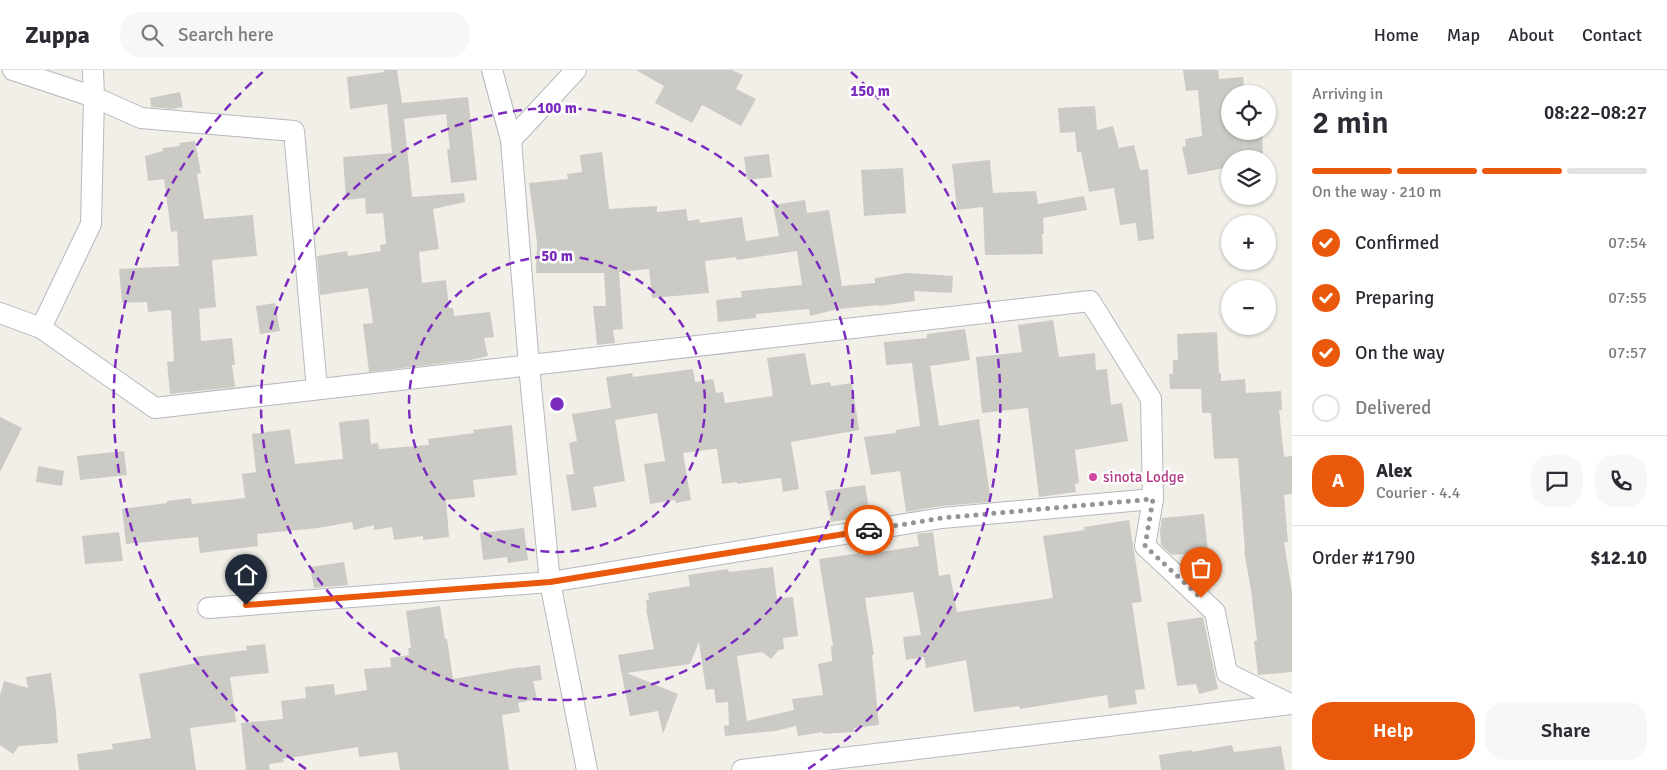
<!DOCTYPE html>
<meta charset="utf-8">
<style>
body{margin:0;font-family:Signika,sans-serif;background:#f7f7f7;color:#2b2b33;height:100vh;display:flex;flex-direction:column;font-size:19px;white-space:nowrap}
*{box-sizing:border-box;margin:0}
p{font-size:16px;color:#7c7c81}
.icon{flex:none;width:28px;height:28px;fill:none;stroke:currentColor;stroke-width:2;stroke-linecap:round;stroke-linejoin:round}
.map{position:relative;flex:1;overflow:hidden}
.panel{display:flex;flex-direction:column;background:#fff;width:375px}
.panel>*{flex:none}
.controls{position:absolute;left:1221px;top:15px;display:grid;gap:10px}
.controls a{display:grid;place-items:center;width:55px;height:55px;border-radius:50%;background:#fff;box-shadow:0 1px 4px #0004;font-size:25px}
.pin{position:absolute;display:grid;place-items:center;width:42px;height:42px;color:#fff;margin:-51px -21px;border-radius:50% 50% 50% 0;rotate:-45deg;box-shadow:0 0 5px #0007}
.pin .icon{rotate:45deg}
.courier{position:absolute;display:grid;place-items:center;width:50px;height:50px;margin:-25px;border:4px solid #ea580c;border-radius:50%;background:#fff;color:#222;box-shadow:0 1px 6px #0007}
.summary em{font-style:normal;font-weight:600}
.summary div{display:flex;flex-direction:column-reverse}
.summary{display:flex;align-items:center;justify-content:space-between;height:85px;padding:0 20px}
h1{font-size:32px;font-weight:600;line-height:38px}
.bar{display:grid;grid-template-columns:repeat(4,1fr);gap:8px 5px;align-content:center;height:60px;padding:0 20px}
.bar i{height:6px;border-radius:4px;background:#e1e1e2}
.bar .on{background:#ea580c}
.bar p{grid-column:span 4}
.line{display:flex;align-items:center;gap:12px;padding:0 20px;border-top:1px solid #e1e1e2}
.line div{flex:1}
.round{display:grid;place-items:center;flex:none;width:52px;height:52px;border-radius:20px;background:#f7f7f7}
ol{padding:0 20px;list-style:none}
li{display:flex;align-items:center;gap:15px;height:55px}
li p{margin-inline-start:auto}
li .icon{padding:5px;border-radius:50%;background:#ea580c;color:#fff;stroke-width:4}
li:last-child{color:#7c7c81}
li i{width:28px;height:28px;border:2px solid #e1e1e2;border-radius:50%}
.primary-button{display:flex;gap:10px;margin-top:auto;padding:10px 20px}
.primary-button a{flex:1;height:58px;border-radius:20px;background:#ea580c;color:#fff;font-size:20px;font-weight:600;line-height:58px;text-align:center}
.primary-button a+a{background:#f7f7f7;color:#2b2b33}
header{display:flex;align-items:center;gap:30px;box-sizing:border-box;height:70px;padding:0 25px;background:#fff;border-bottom:1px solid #e1e1e2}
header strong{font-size:24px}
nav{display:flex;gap:28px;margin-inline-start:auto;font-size:18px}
.search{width:350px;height:45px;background:#f7f7f7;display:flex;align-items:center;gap:12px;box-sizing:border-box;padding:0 18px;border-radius:20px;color:#7c7c81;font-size:19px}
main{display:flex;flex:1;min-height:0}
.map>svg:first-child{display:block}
.building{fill:#cccac5}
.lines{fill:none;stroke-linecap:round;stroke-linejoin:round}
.minor-casing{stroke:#b5b8bc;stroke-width:22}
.minor{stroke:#fff;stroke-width:20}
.done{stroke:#929495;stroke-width:5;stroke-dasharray:0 9}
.route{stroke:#ea580c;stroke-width:6}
.ring{fill:none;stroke:#7b2cbf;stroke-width:2.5;stroke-dasharray:9 6}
.hotel-dot{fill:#d1479c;stroke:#fff;stroke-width:2}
.labels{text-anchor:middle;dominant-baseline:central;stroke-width:5;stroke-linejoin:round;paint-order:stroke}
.hotel-label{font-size:15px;fill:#b23c85;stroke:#fff;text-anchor:start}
.centre{fill:#7b2cbf;stroke:#fff;stroke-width:2.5}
.ring-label{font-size:15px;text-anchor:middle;font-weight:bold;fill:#7b2cbf;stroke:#fff;stroke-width:5;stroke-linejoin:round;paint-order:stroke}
</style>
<header>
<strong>Zuppa</strong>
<div class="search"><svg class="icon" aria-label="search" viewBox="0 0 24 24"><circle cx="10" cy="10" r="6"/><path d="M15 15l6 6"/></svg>Search here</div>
<nav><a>Home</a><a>Map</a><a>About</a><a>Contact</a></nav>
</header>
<main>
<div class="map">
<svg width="1292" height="700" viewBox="0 0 1292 700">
<rect width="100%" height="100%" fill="#f1efe8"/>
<g class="building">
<path d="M 384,0 L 397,0 L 402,33 L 468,27 L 477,110 L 451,113 L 447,79 L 450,79 L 446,44 L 404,49 L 412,127 L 464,123 L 465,132 L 433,139 L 439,179 L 419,182 L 422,213 L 446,210 L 449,238 L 453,238 L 454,246 L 490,242 L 494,267 L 484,268 L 488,286 L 470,290 L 369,302 L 363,254 L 373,253 L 368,218 L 320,225 L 317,186 L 347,181 L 348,186 L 381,181 L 380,175 L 386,174 L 383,143 L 366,144 L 365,128 L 346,130 L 343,87 L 392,83 L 387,34 L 350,39 L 347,7 L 384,2 Z"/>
<path d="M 636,0 L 732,0 L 743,5 L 736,19 L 756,29 L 741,56 L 702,35 L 692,53 L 655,33 L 664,16 Z"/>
<path d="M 1183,0 L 1218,0 L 1219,9 L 1243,7 L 1245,24 L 1230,24 L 1230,61 L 1262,61 L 1263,86 L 1230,88 L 1230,97 L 1188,105 L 1182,77 L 1186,76 L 1185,69 L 1202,66 L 1198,20 L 1186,21 Z"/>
<path d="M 180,22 L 183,37 L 173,39 L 151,37 L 150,28 Z"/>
<path d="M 1095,36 L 1097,60 L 1113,56 L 1119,78 L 1134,75 L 1140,100 L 1148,99 L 1154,169 L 1138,171 L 1136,153 L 1120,155 L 1114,118 L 1089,122 L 1081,82 L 1077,82 L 1075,62 L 1060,63 L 1058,38 Z"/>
<path d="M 195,71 L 201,103 L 197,104 L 204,149 L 253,145 L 257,186 L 212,190 L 216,237 L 199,239 L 201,271 L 232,268 L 235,295 L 232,295 L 235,317 L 170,324 L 167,292 L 174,291 L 171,240 L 148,242 L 147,232 L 122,233 L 119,199 L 179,196 L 177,161 L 171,162 L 164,109 L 148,111 L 145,86 L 163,81 L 162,78 L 180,76 L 179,73 Z"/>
<path d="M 602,82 L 609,139 L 657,136 L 657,142 L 686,139 L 688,151 L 699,149 L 700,153 L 742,147 L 746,171 L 779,166 L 773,135 L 805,130 L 807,143 L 829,140 L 842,216 L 875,213 L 875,208 L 908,203 L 953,206 L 952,223 L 914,221 L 915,231 L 879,236 L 879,235 L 838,239 L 810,246 L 809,239 L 756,244 L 756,248 L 718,252 L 716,230 L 742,227 L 741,221 L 802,215 L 797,181 L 737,190 L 736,187 L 705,191 L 709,223 L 652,228 L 649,199 L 619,202 L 623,259 L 613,260 L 615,273 L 597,275 L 593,236 L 606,236 L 604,203 L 536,203 L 537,173 L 529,113 L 568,109 L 567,104 L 582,102 L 580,85 Z"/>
<path d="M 769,84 L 772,107 L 747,110 L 744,87 Z"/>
<path d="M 990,90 L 993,123 L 1036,121 L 1038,134 L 1084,126 L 1087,140 L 1043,148 L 1044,164 L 1042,164 L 1043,184 L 985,185 L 983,137 L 957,140 L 952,94 Z"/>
<path d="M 903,98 L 906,143 L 864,146 L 861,100 Z"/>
<path d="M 275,233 L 280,261 L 260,264 L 256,236 Z"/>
<path d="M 1053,250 L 1059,287 L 1095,283 L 1096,300 L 1107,299 L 1111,335 L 1122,333 L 1128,371 L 1075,380 L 1079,413 L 1075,414 L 1076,422 L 1039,427 L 1028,338 L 982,343 L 976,287 L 1022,282 L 1018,255 Z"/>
<path d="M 965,259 L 970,290 L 930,296 L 939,356 L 979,349 L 991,432 L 941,436 L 906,442 L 900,401 L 871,405 L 864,367 L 895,363 L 896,360 L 920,356 L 912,293 L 886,295 L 884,272 L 927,268 L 927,264 Z"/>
<path d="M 1217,262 L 1219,303 L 1221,303 L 1221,311 L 1245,309 L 1246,323 L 1281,321 L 1282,340 L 1279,340 L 1284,387 L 1292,386 L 1292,424 L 1284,425 L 1288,472 L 1284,472 L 1292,522 L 1292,602 L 1258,605 L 1254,571 L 1257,571 L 1251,520 L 1244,481 L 1245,481 L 1238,388 L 1214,389 L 1211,343 L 1202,343 L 1201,319 L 1170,319 L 1169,304 L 1173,304 L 1173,290 L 1178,290 L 1177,264 Z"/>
<path d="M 805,283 L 811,315 L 830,312 L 831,316 L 852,313 L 859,360 L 791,372 L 799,419 L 783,422 L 781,408 L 737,414 L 737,412 L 722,414 L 717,379 L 713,379 L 683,383 L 691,430 L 676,433 L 675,430 L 650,434 L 644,394 L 665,391 L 657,343 L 615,350 L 625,411 L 593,417 L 597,437 L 572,441 L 566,405 L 574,404 L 569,373 L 577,371 L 572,344 L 611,338 L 606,307 L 632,303 L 633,307 L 693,299 L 695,312 L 713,309 L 716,323 L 723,322 L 725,333 L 739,331 L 773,326 L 767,288 Z"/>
<path d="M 0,347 L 22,358 L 0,402 Z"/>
<path d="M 369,349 L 371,374 L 378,373 L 379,379 L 429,375 L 428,369 L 474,363 L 473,360 L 512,355 L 517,405 L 473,410 L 475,427 L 446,430 L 449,467 L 423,470 L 423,466 L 394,470 L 392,457 L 374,460 L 374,455 L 354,460 L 352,452 L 318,458 L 257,464 L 258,476 L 200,483 L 198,467 L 126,474 L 122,439 L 167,433 L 167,431 L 191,428 L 192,434 L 245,428 L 242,404 L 256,402 L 252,364 L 290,359 L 295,394 L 343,389 L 339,352 Z"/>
<path d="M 124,381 L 127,405 L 80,410 L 77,386 Z"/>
<path d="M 38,396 L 64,401 L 62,416 L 36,412 Z"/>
<path d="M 865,415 L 870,446 L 831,452 L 825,421 Z"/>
<path d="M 1204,444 L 1208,482 L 1172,485 L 1161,475 L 1160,461 L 1162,448 Z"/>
<path d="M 1129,450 L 1142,532 L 1132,533 L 1145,619 L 1135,620 L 1137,634 L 1109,638 L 1107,625 L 1020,639 L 1019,636 L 974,642 L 966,590 L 926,598 L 924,587 L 906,590 L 903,567 L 921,565 L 913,522 L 865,528 L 874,585 L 872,585 L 879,655 L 854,658 L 854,662 L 823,664 L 823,662 L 798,666 L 796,656 L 775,661 L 725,666 L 724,656 L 729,655 L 728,632 L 716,633 L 714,619 L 706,620 L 699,572 L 690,594 L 627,603 L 678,624 L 663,664 L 658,641 L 630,646 L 618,585 L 654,579 L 646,539 L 647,539 L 646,530 L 649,530 L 648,523 L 690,516 L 688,505 L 728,499 L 729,502 L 773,497 L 777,529 L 793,527 L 798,566 L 783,568 L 784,579 L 779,580 L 771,589 L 762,582 L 737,586 L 747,651 L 794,640 L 792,629 L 823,625 L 818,594 L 832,591 L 831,576 L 833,576 L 819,489 L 860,483 L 860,485 L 919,476 L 917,464 L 933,462 L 939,506 L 950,504 L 957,542 L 1053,528 L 1043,466 L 1085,460 L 1084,457 Z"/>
<path d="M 524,458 L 528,490 L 508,493 L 507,487 L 483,490 L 480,463 Z"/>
<path d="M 119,462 L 123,491 L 85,494 L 82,466 Z"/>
<path d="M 344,492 L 348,515 L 314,518 L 310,497 Z"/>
<path d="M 440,536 L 445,569 L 447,569 L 453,609 L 521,597 L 521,598 L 540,595 L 542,610 L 533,611 L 537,629 L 518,633 L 520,642 L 502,645 L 509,700 L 400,700 L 397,682 L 359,687 L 358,677 L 283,689 L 284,692 L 269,694 L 270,700 L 246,700 L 241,653 L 283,649 L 281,631 L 306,628 L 305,617 L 334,614 L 335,625 L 367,620 L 364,599 L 391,597 L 390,588 L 409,585 L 408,578 L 411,578 L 406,541 Z"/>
<path d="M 1203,547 L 1218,619 L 1199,624 L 1196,614 L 1177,616 L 1167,553 L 1169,552 Z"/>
<path d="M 265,574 L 269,603 L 230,607 L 236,652 L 190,658 L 196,700 L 79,700 L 77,684 L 113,679 L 112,674 L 151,668 L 139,604 L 196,593 L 195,587 L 247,580 L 246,576 Z"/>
<path d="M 51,603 L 56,641 L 58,673 L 19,676 L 13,684 L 0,675 L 0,625 L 4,611 L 28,618 L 26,607 Z"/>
<path d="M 1232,675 L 1234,682 L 1281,676 L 1285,700 L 1161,700 L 1159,685 L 1192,680 L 1192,682 Z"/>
</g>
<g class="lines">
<g class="minor-casing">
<g id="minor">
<path d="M 13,0 L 94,27 L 141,48 L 294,61 L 317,319"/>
<path d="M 492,0 L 511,70 L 529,296 L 550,512 L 587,700"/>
<path d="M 511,70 L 576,0"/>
<path d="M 0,243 L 41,258 L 155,338 L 1090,231 L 1151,329 L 1153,429 L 1145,476 L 1215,542 L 1227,603 L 1290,634"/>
<path d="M 41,258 L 91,154 L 94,27 L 93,0"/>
<path d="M 208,538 L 550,512 L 942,448 L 1153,429"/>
<path d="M 742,700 L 1292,634"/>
</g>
</g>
<use href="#minor" class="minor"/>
</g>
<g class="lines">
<path class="done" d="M 869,460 L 942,448 L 1153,429 L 1145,476 L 1201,528"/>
<path class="route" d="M 246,535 L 550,512 L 869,460"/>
</g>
<g class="ring">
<circle cx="557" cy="334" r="148"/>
<circle cx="557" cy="334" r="296"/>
<path d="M306 699A443 443 0 0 1 263 2M851 2A443 443 0 0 1 808 699"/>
</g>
<circle class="hotel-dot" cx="1093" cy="407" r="5"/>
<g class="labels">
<g class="hotel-label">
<text x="1103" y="407">sinota Lodge</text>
</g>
</g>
<circle cx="557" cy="334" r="8" class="centre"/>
<g class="ring-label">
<text x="870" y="26">150 m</text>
<text x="557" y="43">100 m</text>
<text x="557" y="191">50 m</text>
</g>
</svg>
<div class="controls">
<a><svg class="icon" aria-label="locate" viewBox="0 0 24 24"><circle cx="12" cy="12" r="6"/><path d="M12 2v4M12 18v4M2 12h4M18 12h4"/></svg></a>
<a><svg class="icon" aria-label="layers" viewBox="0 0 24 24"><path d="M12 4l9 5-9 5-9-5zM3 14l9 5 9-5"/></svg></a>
<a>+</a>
<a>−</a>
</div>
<div class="pin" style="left:1201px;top:528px;background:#ea580c"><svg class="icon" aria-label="bag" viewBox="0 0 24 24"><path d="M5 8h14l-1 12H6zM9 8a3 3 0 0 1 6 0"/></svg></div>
<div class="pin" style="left:246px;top:535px;background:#1f2937"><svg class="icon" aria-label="home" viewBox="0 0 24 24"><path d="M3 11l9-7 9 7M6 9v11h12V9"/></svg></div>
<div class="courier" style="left:869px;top:460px"><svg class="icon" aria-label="car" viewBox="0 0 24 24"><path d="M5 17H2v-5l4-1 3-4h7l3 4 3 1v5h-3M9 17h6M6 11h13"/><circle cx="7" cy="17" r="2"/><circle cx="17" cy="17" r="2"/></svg></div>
</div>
<section class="panel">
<div class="summary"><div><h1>2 min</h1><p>Arriving in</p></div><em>08:22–08:27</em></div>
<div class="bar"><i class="on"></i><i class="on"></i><i class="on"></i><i></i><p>On the way · 210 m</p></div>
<ol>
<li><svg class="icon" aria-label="check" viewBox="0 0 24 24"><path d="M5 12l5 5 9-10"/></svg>Confirmed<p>07:54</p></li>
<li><svg class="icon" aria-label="check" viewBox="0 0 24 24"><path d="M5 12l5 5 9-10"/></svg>Preparing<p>07:55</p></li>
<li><svg class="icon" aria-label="check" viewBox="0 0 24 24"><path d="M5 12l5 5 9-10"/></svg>On the way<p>07:57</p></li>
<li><i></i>Delivered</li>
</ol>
<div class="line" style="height:90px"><b class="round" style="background:#ea580c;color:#fff">A</b><div><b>Alex</b><p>Courier · 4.4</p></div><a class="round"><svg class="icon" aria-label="chat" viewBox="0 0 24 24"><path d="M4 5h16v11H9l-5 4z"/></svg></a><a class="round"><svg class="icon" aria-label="phone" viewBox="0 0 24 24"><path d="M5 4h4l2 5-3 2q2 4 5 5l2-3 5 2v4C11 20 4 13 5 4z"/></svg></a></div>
<div class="line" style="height:65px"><div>Order #1790</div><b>$12.10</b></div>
<div class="primary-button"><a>Help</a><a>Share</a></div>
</section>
</main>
